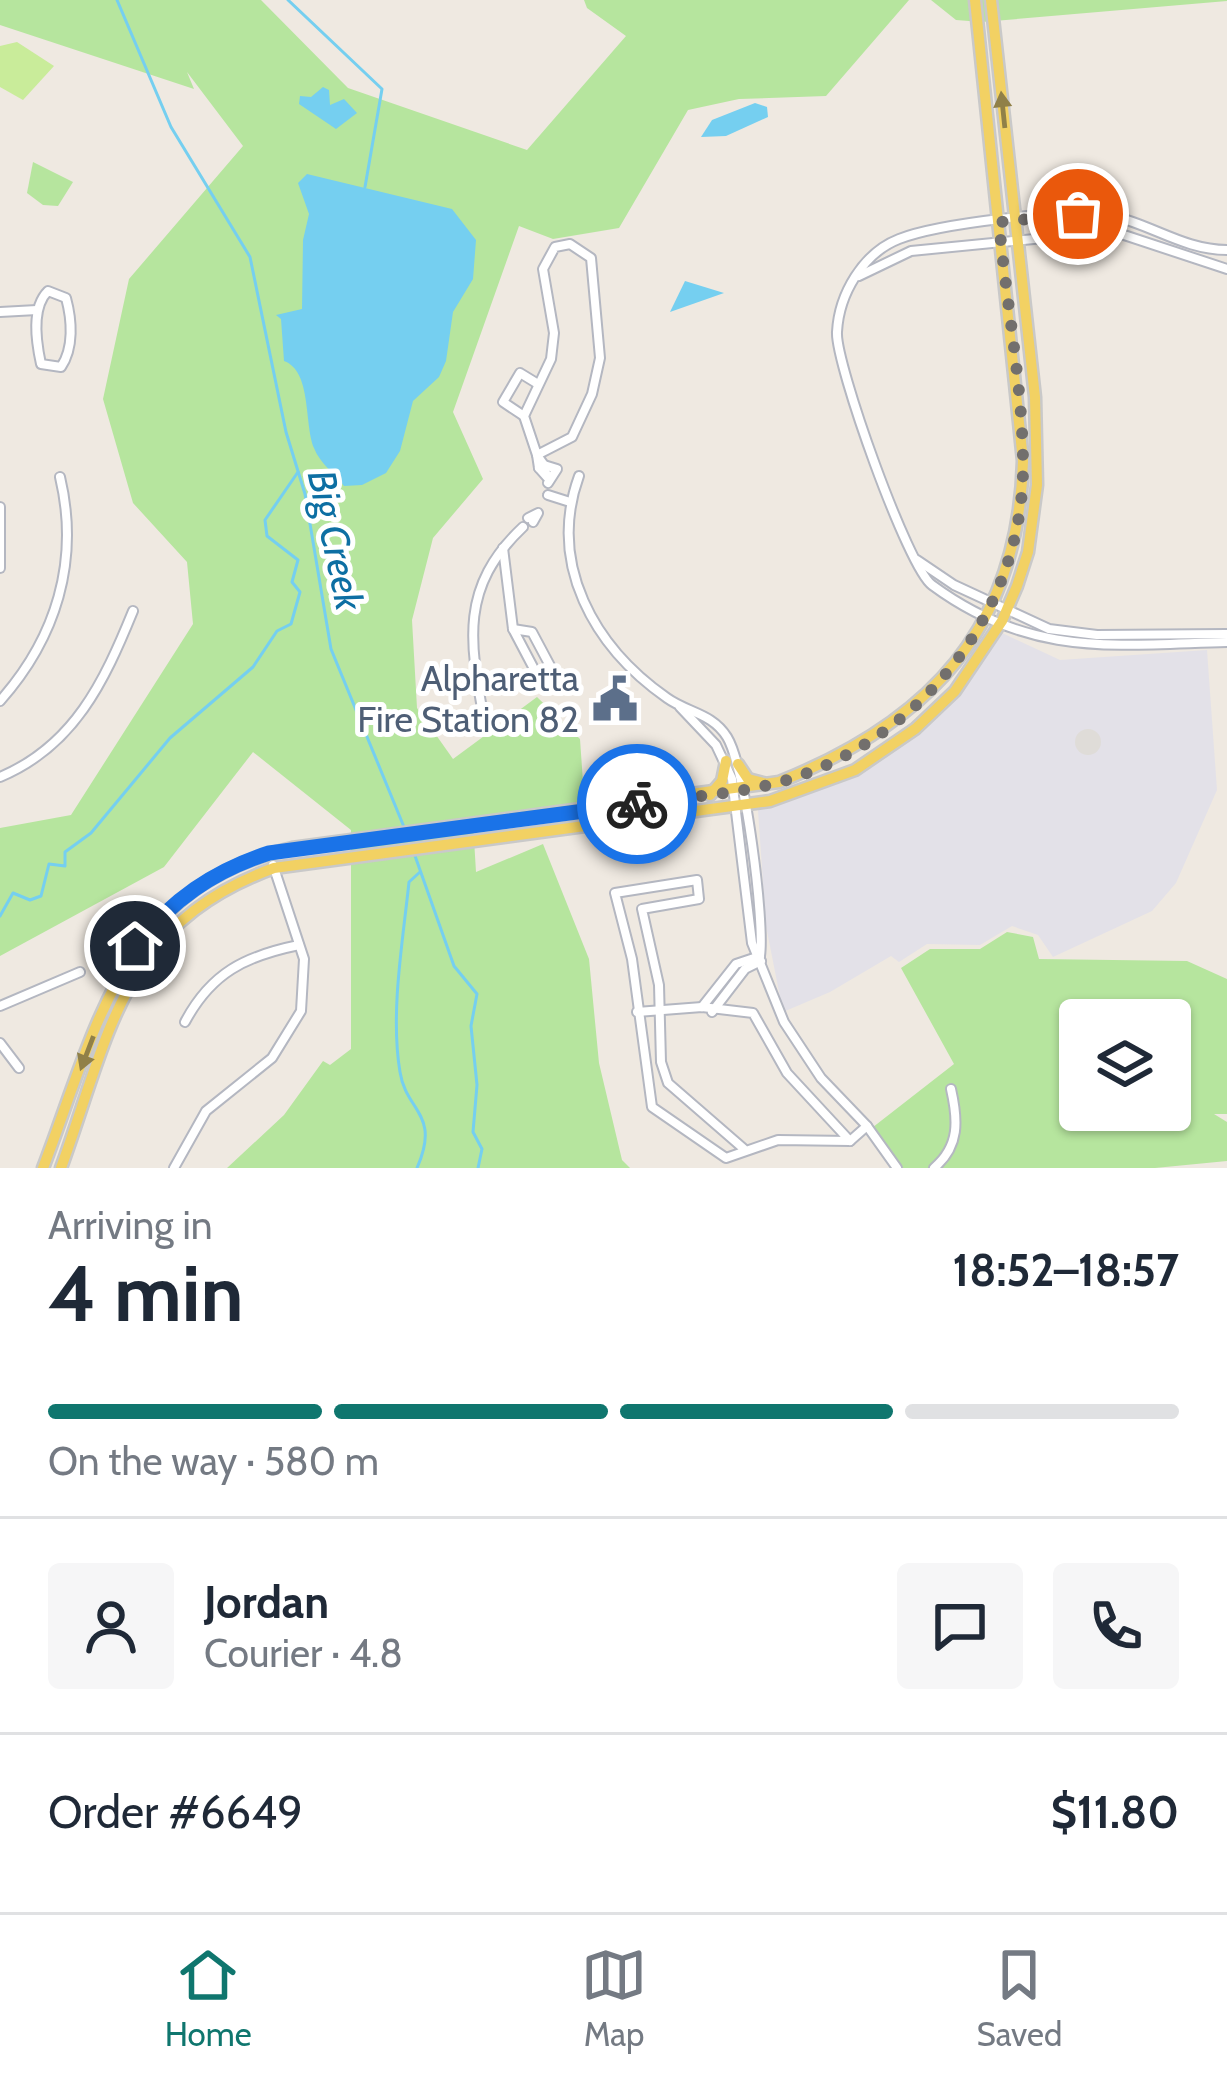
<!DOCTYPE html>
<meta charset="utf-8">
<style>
body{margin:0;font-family:Cabin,sans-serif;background:#f6f6f7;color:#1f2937;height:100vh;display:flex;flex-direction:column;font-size:45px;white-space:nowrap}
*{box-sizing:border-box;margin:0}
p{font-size:39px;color:#747a83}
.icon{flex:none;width:66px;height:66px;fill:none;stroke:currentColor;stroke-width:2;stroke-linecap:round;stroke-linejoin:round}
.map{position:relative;height:1168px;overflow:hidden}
.panel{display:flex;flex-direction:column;background:#fff;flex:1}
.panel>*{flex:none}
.buttons{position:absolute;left:1059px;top:999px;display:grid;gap:24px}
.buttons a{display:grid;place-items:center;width:132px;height:132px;border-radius:12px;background:#fff;box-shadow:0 3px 9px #0004;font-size:60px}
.pin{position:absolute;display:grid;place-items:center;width:102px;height:102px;color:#fff;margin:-51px;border:6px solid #fff;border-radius:50%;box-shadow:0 3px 12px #0007}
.courier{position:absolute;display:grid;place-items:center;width:120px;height:120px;margin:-60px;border:9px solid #1a73e8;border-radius:50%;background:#fff;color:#222;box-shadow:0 3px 15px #0007}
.summary em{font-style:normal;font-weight:800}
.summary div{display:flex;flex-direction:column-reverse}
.summary{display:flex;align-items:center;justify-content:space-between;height:204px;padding:0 48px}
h1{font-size:78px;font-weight:800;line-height:90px}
.bar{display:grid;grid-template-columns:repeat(4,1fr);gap:18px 12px;align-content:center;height:144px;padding:0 48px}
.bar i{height:15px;border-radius:9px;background:#e0e1e3}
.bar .active{background:#0f766e}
.bar p{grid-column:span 4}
.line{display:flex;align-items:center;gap:30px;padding:0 48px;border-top:3px solid #e0e1e3}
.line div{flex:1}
.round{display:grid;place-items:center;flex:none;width:126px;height:126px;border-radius:12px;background:#f6f6f7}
.dock{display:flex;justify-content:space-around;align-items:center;height:168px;border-top:3px solid #e0e1e3;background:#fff;font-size:33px;color:#747a83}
.dock a{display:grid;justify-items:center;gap:6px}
.dock .active{color:#0f766e}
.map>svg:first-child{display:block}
.industrial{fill:#e3e1e8}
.green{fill:#b6e59e;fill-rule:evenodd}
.pitch{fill:#c9ec9a}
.plaza{fill:#dfdcd8}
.water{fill:#75cff0}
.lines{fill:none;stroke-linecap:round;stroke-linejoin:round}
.stream{stroke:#75cff0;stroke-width:3}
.minor-casing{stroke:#b4b7c1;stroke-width:12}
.major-casing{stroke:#c9c9c9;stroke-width:15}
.minor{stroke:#fff;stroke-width:8}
.major{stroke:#f2d163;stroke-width:10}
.oneway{fill:#908048}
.done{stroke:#726f6d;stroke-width:12;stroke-dasharray:0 21.6}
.route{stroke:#1a73e8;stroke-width:15}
.labels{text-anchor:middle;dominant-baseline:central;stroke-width:10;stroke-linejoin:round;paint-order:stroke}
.service-label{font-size:36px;fill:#4e5e75;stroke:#fff;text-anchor:end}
.water-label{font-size:39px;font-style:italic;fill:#0d6fa3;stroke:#fff}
</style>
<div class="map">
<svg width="1227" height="1168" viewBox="0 0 1227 1168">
<rect width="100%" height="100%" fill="#efe9e1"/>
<path class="industrial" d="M 1000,632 L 1060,660 L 1207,650 L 1217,790 L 1176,883 L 1152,911 L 1053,957 L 1038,935 L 1012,926 L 980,945 L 927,944 L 899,962 L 891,956 L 830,992 L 783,1012 L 766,926 L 758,810 L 849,777 L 918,733 L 961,693 Z"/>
<g class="green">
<path d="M 0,0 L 261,0 L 348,88 L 527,150 L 626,36 L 587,8 L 584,0 L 909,0 L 826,96 L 739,99 L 688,110 L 619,228 L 553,239 L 519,226 L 453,412 L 483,479 L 433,538 L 412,620 L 417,708 L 453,759 L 537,697 L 580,739 L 585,811 L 473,823 L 476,872 L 543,844 L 589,959 L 599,1063 L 622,1160 L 630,1168 L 227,1168 L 284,1115 L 323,1061 L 330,1065 L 351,1049 L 351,830 L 253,752 L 164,867 L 0,956 L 0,828 L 71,815 L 193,624 L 187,562 L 133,503 L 103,399 L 129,279 L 243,146 L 187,72 L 194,89 L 0,25 Z"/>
<path d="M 931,0 L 1227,0 L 1227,1 L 982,22 L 956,20 Z"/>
<path d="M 33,162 L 73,182 L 58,206 L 43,205 L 27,193 Z"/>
<path d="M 1007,932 L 1033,937 L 1039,959 L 1187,961 L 1227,979 L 1227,1114 L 1214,1114 L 1227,1122 L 1227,1161 L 1155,1168 L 895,1168 L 868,1131 L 954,1064 L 901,968 L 930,949 L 980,949 ZM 1080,1020 L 1170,1020 L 1170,1110 L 1080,1110 Z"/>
</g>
<path class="pitch" d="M 17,42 L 54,66 L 23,100 L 0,87 L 0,46 Z"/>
<circle class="plaza" cx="1088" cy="742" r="13"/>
<g class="water">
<path d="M 323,87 L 329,90 L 330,105 L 344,99 L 357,113 L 336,129 L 299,104 L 300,96 L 311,97 Z"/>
<path d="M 755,103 L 767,107 L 768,117 L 726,136 L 701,137 L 712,120 Z"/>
<path d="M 307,174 L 452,209 L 476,240 L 473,279 L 453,312 L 446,361 L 439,377 L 413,401 L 400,451 L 386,473 L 362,485 L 344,486 C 335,473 320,464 314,448 C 304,424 312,371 284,361 L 281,319 L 276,315 L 302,309 L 303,240 L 309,214 L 298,183 Z"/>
<path d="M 685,281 L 724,293 L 670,312 Z"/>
</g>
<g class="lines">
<g class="stream">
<path d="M 117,0 L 171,127 L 250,257 L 286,432 L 305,494 L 331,649 L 404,827"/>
<path d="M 288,0 L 382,89 L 365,187"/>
<path d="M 414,853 L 454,966 L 477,994 L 471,1026 L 477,1085 L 473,1132 L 482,1149 L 478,1168"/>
<path d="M 0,916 L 13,893 L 30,900 L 41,896 L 49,864 L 65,866 L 65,852 L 91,833 L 170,738 L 253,667 L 277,631 L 291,624 L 300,592 L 292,582 L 298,560 L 267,536 L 265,520 L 298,472"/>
<path d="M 417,1168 C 441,1113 406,1112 400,1072 C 390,1013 403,940 409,882 L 420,872"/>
</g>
<g class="minor-casing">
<g id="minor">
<path d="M 570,244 L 591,258 L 600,358 L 592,394 L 572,437 L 537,455 L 524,416 L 551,359 L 554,333 L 543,269 L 555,247 Z"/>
<path d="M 1227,250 C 1182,250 1149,222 1106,215 C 1066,208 937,224 899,239 C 863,253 839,294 837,332 C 835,363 908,568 932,585 C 1031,658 1113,645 1227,642"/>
<path d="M 859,276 L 911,251 L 1096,233 L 1121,234 L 1227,269"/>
<path d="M 48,291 L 66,298 C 72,320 74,348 61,367 L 41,364 C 36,341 31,308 48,291 Z"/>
<path d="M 0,312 L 37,310"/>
<path d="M 524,416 L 503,402 L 520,373 L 538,384"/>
<path d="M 539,468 L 537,455 L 544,465 L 557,469 L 548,483"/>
<path d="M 539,468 L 547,477 L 544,465"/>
<path d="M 579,476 C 547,564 594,647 667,698 C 688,713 712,713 727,737 C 745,766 765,921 760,956"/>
<path d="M 548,495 L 570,502"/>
<path d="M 0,507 L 0,568"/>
<path d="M 528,518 L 538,513 L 533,522"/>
<path d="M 503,548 L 513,629"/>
<path d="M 917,560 L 954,585 L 1049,629 L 1097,635 L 1227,634"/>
<path d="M 513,629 L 532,632 L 556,677 L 551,685 L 543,686 Z"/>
<path d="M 0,701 C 56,638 80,561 60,477"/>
<path d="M 680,707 L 716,745 L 732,779 L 752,943 L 784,1022 L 821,1078 L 867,1126 L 897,1168"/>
<path d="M 486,730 C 471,648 456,590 523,527"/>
<path d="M 0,777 C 74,746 104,682 133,611"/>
<path d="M 0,1006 L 80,972"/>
<path d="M 702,1007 L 736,964 L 760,956"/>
<path d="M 637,1012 L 702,1007 L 753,1013 L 787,1073 L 850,1141"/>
<path d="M 712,1012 L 745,969 L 761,961"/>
<path d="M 185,1022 C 211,973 245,956 299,945"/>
<path d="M 0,1043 L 19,1068"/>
<path d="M 744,1149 L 668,1083 L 661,1062 L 659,985 L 642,909 L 699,899 L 697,880 L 615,893 L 632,959 L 652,1107 L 726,1158 L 778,1140 L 850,1141 L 867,1126"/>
<path d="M 174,1168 L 206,1111 L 272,1058 L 301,1011 L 304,959 L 273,865"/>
<path d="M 934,1168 C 960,1146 958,1120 951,1089"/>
</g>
</g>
<g class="major-casing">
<g id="major">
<path d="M 738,764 L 748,779 L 767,784"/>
<path d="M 710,795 L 722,781 L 726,761"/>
<path d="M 43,1168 C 97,1027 123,885 292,848 L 779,782 C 929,722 1018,630 1023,461 L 975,0"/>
<path d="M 61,1168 C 111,1030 122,924 274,868 L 770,801 L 855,770 L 915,729 L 955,691 L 1002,621 L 1017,586 L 1028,552 L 1037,485 L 1035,397 L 991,0"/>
</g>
</g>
<use href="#minor" class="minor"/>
<use href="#major" class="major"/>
</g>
<defs><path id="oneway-solid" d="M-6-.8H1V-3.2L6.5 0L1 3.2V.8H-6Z" transform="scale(3)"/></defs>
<g class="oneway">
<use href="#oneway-solid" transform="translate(1003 110) rotate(-96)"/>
<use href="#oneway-solid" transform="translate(87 1053) rotate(111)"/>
</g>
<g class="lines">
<path class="done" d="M 637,804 C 682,797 729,795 773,784 C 918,746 1026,611 1023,460 C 1022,381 1006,301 999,222 L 1078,214"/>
<path class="route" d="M 135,946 C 172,900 213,871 269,853 L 637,804"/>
</g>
<defs>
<g id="civic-bare" transform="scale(3.6)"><path d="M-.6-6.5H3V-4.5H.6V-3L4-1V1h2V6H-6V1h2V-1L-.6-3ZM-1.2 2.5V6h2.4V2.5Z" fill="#5c6f8a" stroke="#fff" stroke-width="2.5" paint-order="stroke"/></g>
</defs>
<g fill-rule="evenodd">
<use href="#civic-bare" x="615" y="699"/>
</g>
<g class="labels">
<g class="service-label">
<text x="579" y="678">Alpharetta<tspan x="579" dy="41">Fire Station 82</tspan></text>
</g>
<g class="water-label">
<text transform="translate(336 540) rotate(78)">Big Creek</text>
</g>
</g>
</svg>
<div class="buttons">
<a><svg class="icon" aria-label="layers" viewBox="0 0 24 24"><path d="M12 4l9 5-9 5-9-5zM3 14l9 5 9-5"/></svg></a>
</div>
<div class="pin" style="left:1078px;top:214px;background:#ea580c"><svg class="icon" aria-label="bag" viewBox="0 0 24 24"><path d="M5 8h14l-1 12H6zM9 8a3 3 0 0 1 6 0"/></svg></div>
<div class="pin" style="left:135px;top:946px;background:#1f2937"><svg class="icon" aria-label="home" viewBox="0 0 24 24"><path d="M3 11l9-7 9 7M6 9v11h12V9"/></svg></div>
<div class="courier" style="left:637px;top:804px"><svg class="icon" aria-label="bike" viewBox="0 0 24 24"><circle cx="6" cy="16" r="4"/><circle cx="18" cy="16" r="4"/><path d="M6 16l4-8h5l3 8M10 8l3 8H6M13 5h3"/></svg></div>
</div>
<section class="panel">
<div class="summary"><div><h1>4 min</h1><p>Arriving in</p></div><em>18:52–18:57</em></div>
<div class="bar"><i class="active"></i><i class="active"></i><i class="active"></i><i></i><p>On the way · 580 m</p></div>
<div class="line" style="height:216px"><a class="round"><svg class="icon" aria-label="person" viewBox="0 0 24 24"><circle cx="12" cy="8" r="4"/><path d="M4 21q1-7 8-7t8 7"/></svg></a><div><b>Jordan</b><p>Courier · 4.8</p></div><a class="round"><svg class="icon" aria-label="chat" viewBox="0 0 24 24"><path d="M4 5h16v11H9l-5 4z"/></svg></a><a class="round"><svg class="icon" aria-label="phone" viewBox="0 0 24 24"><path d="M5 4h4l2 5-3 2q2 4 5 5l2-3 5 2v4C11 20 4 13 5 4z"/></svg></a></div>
<div class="line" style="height:156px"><div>Order #6649</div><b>$11.80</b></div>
</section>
<nav class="dock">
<a class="active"><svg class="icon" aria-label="home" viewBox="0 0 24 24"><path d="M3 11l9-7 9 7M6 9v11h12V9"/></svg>Home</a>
<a><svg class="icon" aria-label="map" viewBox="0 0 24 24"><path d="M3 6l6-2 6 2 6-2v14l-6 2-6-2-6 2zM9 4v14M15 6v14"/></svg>Map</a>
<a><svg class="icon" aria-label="saved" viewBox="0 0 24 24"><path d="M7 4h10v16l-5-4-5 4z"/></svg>Saved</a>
</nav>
